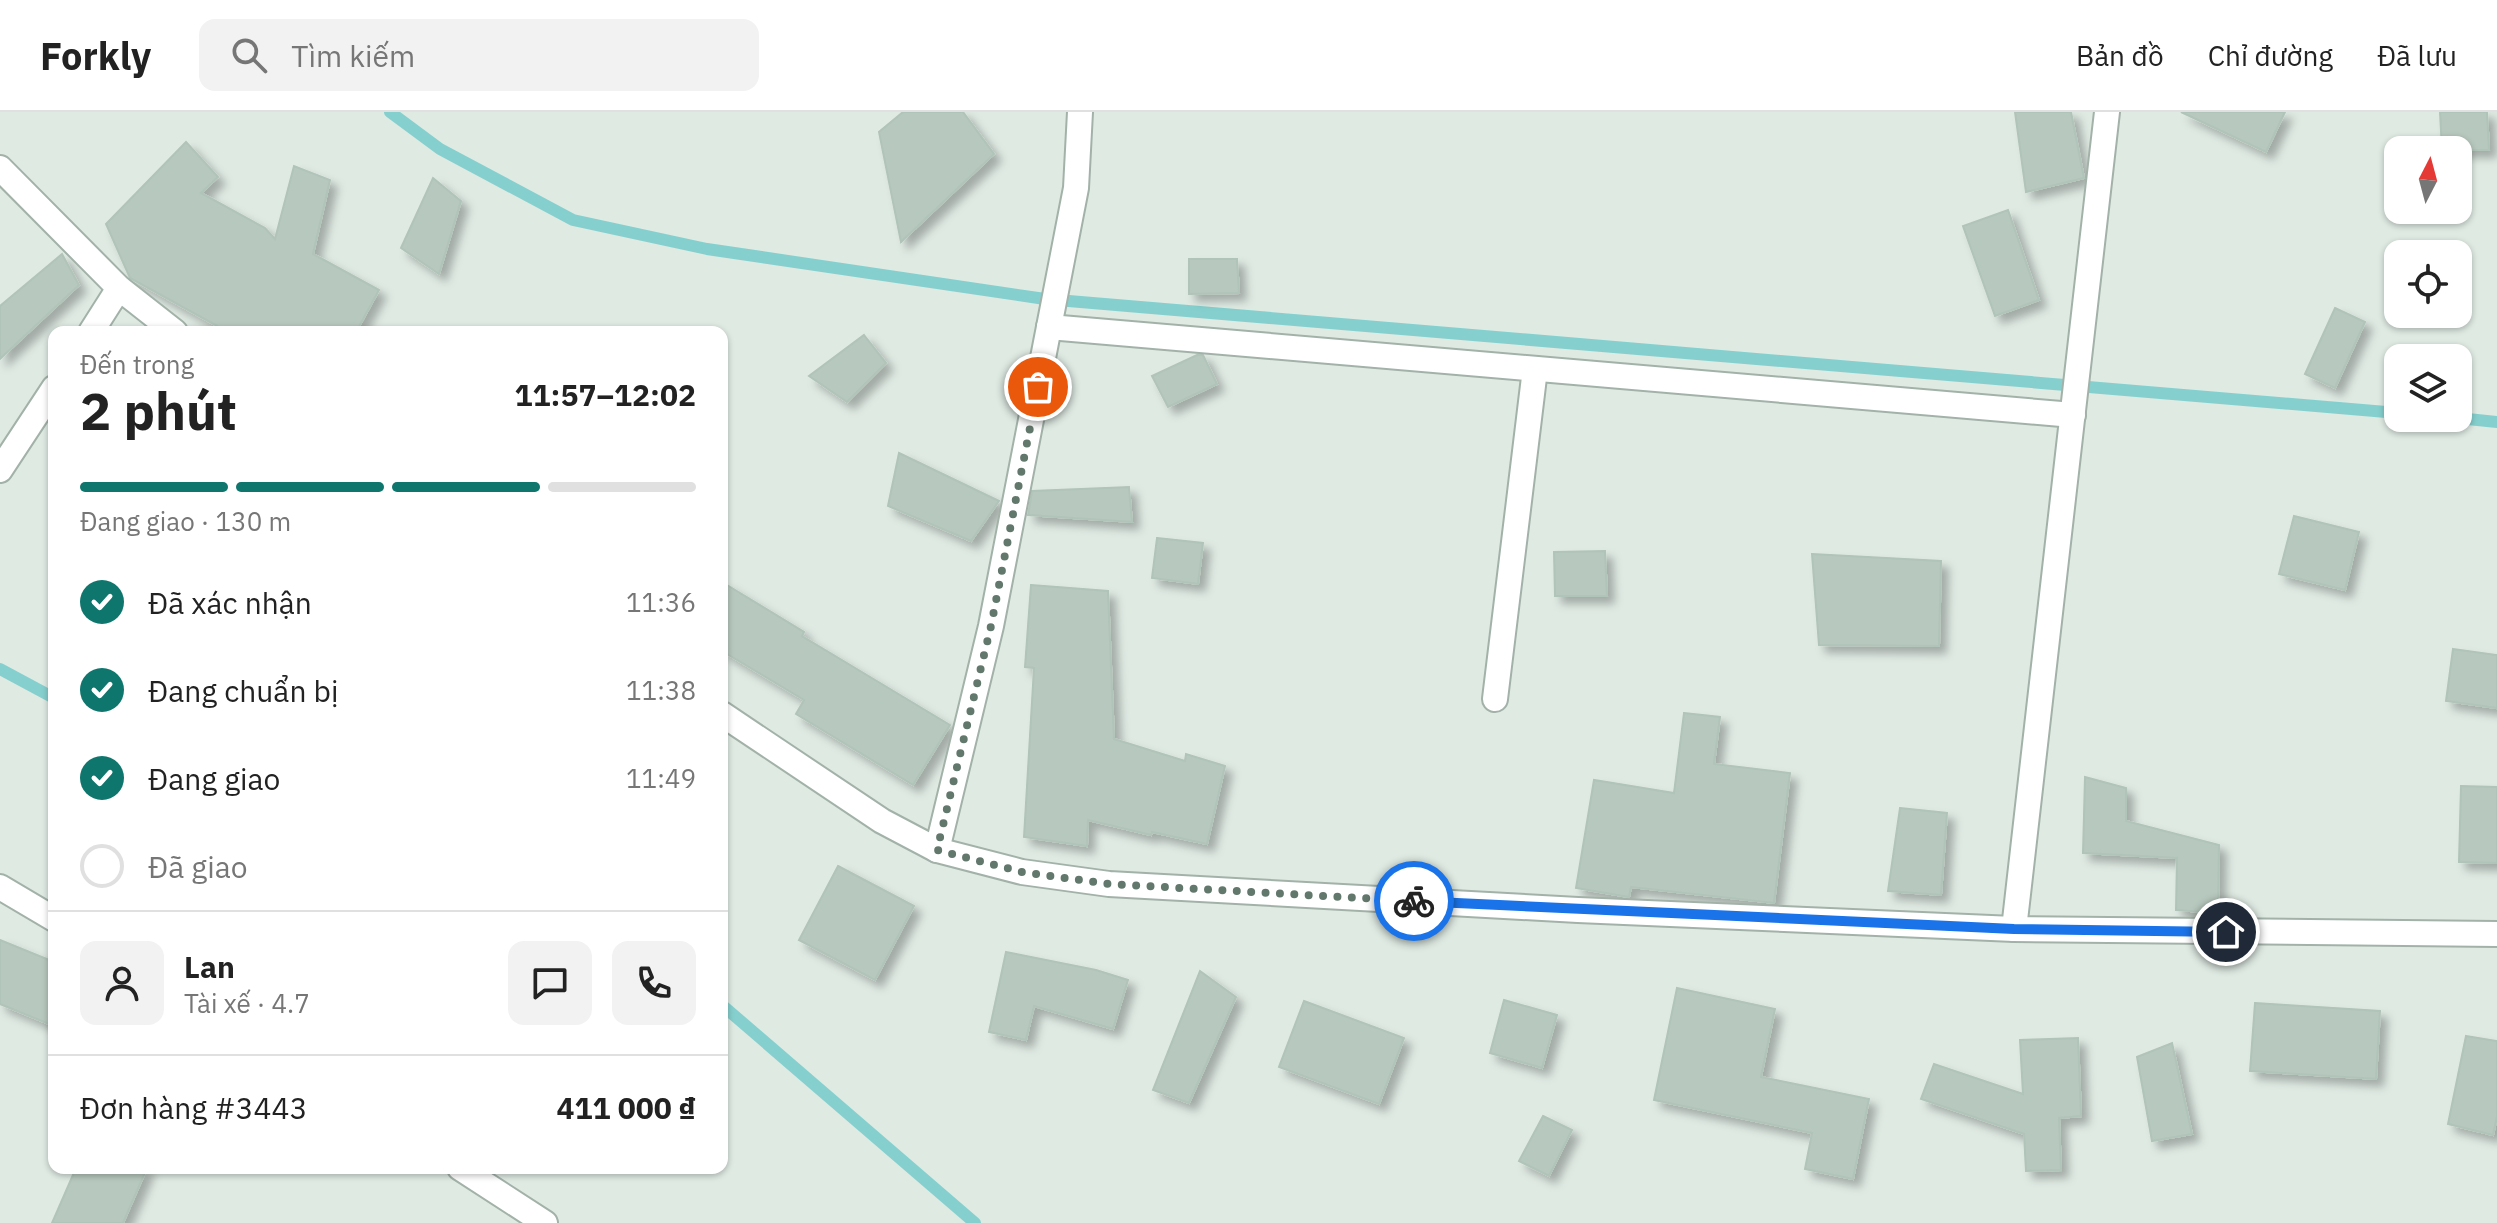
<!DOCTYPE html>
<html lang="vi">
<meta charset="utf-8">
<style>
body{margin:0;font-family:"IBM Plex Sans",sans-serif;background:#f2f2f2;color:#222;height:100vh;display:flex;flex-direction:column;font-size:30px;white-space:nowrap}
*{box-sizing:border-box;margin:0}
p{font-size:26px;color:#767676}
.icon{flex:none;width:44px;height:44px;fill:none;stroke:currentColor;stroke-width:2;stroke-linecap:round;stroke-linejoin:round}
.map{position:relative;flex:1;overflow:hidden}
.sheet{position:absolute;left:48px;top:214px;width:680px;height:848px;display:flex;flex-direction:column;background:#fff;border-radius:16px;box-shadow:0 2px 6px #0004}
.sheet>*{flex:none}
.needle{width:52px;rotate:6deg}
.controls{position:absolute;left:2384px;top:24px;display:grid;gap:16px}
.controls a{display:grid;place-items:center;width:88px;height:88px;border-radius:16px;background:#fff;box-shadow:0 2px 6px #0004;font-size:40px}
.pin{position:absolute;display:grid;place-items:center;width:68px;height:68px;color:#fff;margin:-34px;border:4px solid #fff;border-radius:50%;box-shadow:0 2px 8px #0007}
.courier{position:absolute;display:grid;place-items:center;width:80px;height:80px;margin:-40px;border:6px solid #1a73e8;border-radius:50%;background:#fff;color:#222;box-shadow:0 2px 10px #0007}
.summary em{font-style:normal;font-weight:700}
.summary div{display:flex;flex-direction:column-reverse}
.summary{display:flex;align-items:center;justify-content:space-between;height:136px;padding:0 32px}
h1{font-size:52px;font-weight:700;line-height:60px}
.bar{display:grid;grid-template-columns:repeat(4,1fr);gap:12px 8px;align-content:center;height:96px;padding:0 32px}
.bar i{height:10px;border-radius:6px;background:#e0e0e0}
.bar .selected{background:#0f766e}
.bar p{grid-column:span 4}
.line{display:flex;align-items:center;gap:20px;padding:0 32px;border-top:2px solid #e0e0e0}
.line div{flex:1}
.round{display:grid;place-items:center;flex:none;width:84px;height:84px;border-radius:16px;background:#f2f2f2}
ol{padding:0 32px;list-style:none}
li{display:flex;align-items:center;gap:24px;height:88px}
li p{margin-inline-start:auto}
li .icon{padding:8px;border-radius:50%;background:#0f766e;color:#fff;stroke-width:4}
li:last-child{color:#767676}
li i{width:44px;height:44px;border:4px solid #e0e0e0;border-radius:50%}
header{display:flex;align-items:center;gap:48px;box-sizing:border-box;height:112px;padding:0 40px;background:#fff;border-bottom:2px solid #e0e0e0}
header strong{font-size:38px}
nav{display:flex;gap:44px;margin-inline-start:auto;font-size:28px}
.search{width:560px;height:72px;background:#f2f2f2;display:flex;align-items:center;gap:20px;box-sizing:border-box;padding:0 28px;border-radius:16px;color:#767676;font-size:30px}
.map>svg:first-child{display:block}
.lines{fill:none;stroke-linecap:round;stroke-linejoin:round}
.stream{stroke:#85d0ce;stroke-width:12}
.building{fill:#b7c8be;stroke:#b1c4b9;stroke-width:2;filter:url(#shadow)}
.minor-casing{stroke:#a2b2a9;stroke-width:28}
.minor{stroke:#fff;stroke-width:24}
.done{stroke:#63786d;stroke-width:8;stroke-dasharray:0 14.4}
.route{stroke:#1a73e8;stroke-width:10}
</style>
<header>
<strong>Forkly</strong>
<div class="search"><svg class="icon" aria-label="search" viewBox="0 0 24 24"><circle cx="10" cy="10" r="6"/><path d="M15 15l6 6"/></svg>Tìm kiếm</div>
<nav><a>Bản đồ</a><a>Chỉ đường</a><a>Đã lưu</a></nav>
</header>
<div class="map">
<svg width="2497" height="1111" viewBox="0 0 2497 1111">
<defs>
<filter id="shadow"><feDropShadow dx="7" dy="7" stdDeviation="4" flood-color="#0004"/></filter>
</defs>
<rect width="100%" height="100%" fill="#dfeae3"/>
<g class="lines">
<g class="stream">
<path d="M 390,0 L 440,37 L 573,108 L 707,137 L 1045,187 L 2398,301"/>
<path d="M 2458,306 L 2497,310"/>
<path d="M 0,557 L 54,586"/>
<path d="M 722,893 L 975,1111"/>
</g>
</g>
<g class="building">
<path d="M 903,0 L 963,0 L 994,42 L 901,130 L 879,20 Z"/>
<path d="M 2015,0 L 2071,0 L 2084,66 L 2026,80 Z"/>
<path d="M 2181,0 L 2285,0 L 2266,40 Z"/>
<path d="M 2440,0 L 2487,0 L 2489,38 L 2442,38 Z"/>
<path d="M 186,30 L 218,65 L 201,81 L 265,116 L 275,127 L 294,54 L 330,68 L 313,142 L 379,178 L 356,220 L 228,220 L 130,166 L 106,112 Z"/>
<path d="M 433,66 L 461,89 L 439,162 L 401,136 Z"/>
<path d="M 2008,98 L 2039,188 L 1995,204 L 1963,114 Z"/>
<path d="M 62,142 L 79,173 L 0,247 L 0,194 Z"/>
<path d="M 1189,147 L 1237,147 L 1239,181 L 1189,182 Z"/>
<path d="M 2335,196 L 2365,210 L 2335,276 L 2305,262 Z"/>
<path d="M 864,223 L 886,251 L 847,290 L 809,264 Z"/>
<path d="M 1197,243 L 1203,243 L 1217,272 L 1168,295 L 1152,264 Z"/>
<path d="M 899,341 L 999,389 L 971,429 L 888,394 Z"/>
<path d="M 1129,375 L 1132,410 L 1028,403 L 1032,379 Z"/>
<path d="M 2294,404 L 2359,420 L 2345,478 L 2279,462 Z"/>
<path d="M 1157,426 L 1203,431 L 1198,472 L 1152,466 Z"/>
<path d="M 1605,439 L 1607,484 L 1555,484 L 1554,440 Z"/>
<path d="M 1812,442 L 1941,449 L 1939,534 L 1819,533 Z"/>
<path d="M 722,470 L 804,520 L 802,524 L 950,613 L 913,673 L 796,602 L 804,588 L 722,539 Z"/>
<path d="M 1031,473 L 1108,479 L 1114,627 L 1185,649 L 1186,642 L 1225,654 L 1207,732 L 1152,720 L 1151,723 L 1088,708 L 1087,734 L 1024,725 L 1034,556 L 1025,555 Z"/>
<path d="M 2453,537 L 2497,543 L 2497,596 L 2446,589 Z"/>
<path d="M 1684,601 L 1720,605 L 1714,652 L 1790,661 L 1774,791 L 1631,775 L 1629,785 L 1576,776 L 1594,668 L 1674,681 Z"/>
<path d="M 2085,665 L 2126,676 L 2126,709 L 2219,733 L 2218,801 L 2176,798 L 2177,746 L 2083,741 Z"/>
<path d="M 2461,674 L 2497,675 L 2497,751 L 2459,750 Z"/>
<path d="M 1900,696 L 1947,701 L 1941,783 L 1888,779 Z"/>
<path d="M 838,754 L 914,794 L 875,868 L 799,828 Z"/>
<path d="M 0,828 L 54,850 L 54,914 L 0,892 Z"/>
<path d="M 1006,840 L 1096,858 L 1128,868 L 1113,917 L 1034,894 L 1026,928 L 989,920 Z"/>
<path d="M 1200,859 L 1236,885 L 1189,991 L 1153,978 Z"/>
<path d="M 1677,876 L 1775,897 L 1761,965 L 1869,987 L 1853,1067 L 1805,1057 L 1812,1021 L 1654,988 Z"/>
<path d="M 1504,888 L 1557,903 L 1542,956 L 1490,941 Z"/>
<path d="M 1304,889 L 1404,926 L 1379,992 L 1279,955 Z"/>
<path d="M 2255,891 L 2380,899 L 2376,967 L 2250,959 Z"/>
<path d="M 2466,924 L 2497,929 L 2497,1005 L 2493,1023 L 2448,1012 Z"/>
<path d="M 2078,926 L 2081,1004 L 2059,1006 L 2061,1058 L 2026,1059 L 2024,1022 L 1921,987 L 1934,952 L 2023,982 L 2020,928 Z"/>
<path d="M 2172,931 L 2192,1022 L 2152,1029 L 2137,945 Z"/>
<path d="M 1543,1004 L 1572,1018 L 1549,1064 L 1519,1049 Z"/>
<path d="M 76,1056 L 147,1056 L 123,1111 L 52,1111 Z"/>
</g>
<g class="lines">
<g class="minor-casing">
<g id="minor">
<path d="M 0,56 L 119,176 L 175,220"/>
<path d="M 1049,215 L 2073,303"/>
<path d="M 91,220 L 119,176"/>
<path d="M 0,358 L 54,276"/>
<path d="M 1495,587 L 1535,257"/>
<path d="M 722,602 L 882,709 L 937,738 L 1022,760 L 1109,772 L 1578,798 L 2014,817 L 2497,822"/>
<path d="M 937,738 L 991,514 L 1049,215 L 1076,76 L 1080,0"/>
<path d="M 0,775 L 54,807"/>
<path d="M 2014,817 L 2107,0"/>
<path d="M 460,1056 L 545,1111"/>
</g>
</g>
<use href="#minor" class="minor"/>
</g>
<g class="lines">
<path class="done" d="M 1038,275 L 991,514 L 937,738 L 1022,760 L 1109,772 L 1414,789"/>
<path class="route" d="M 1414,789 L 2014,817 L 2226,820"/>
</g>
</svg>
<div class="controls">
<a><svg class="needle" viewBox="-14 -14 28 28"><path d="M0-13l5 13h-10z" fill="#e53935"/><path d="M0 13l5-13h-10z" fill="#767676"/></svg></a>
<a><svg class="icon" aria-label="locate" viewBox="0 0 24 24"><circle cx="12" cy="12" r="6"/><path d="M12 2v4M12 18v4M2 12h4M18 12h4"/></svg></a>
<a><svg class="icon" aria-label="layers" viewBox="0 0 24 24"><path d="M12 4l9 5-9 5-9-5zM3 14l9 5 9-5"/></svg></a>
</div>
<div class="pin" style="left:1038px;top:275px;background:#ea580c"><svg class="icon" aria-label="bag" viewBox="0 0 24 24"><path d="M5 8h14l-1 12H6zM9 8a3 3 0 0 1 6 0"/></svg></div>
<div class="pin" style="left:2226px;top:820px;background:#1f2937"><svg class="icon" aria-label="home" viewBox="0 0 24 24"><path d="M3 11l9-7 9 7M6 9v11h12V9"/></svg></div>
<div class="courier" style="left:1414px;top:789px"><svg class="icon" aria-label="bike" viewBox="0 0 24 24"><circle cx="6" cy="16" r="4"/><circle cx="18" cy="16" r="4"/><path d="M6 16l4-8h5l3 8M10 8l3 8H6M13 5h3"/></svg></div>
<section class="sheet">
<div class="summary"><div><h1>2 phút</h1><p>Đến trong</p></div><em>11:57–12:02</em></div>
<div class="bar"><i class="selected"></i><i class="selected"></i><i class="selected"></i><i></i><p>Đang giao · 130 m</p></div>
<ol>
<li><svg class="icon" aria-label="check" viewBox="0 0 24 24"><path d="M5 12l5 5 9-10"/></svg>Đã xác nhận<p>11:36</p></li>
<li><svg class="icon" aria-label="check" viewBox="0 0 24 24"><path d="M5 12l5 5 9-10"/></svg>Đang chuẩn bị<p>11:38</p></li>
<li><svg class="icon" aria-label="check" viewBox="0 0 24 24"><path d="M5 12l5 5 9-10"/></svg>Đang giao<p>11:49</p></li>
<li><i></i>Đã giao</li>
</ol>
<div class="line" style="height:144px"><a class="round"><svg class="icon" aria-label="person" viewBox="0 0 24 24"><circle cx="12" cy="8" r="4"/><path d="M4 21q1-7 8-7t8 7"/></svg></a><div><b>Lan</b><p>Tài xế · 4.7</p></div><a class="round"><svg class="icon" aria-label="chat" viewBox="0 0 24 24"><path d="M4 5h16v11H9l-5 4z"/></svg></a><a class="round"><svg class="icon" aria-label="phone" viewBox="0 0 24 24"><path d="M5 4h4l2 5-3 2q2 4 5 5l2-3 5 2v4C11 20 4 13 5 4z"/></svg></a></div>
<div class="line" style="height:104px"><div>Đơn hàng #3443</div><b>411 000 ₫</b></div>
</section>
</div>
